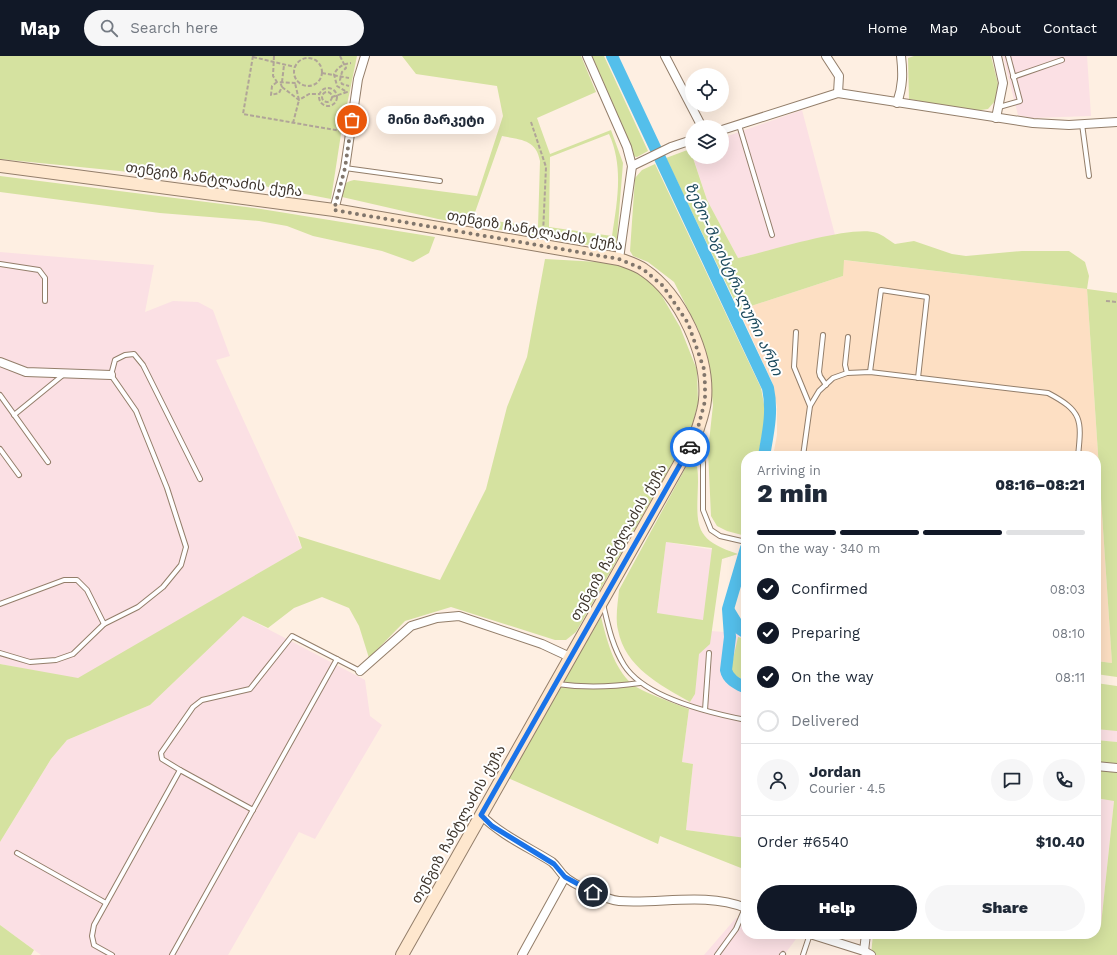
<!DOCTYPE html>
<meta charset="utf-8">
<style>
body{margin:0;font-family:"Work Sans","Noto Sans Georgian",sans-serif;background:#f6f6f7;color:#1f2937;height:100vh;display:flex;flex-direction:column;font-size:15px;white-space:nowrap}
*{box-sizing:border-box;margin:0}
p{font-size:13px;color:#747a83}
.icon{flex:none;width:22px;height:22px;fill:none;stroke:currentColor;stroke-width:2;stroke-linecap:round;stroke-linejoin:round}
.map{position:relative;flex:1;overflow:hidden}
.drawer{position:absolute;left:741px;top:395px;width:360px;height:488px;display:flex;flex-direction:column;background:#fff;border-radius:16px;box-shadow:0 4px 16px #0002}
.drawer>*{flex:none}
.controls{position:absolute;left:685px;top:12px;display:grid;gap:8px}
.controls a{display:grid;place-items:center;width:44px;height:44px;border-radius:50%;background:#fff;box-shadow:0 4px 16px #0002;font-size:20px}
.pin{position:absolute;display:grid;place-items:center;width:34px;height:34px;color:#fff;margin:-17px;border:2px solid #fff;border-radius:50%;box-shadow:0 1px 4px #0007}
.courier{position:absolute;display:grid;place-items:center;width:40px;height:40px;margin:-20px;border:3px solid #1a73e8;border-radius:50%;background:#fff;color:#222;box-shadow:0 1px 5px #0007}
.bubble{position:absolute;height:28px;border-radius:14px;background:#fff;box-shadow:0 4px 16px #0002;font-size:13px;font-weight:800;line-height:28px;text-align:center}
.summary em{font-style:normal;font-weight:800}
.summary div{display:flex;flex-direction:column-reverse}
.summary{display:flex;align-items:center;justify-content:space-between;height:68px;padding:0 16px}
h1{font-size:26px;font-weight:800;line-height:30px}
.bar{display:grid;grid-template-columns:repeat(4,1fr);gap:6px 4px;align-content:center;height:48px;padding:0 16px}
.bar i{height:5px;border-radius:3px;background:#e0e1e3}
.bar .on{background:#111827}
.bar p{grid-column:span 4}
.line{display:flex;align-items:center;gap:10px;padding:0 16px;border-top:1px solid #e0e1e3}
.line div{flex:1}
.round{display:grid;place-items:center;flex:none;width:42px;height:42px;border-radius:21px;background:#f6f6f7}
ol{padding:0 16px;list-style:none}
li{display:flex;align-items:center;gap:12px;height:44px}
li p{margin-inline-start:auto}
li .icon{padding:4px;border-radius:50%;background:#111827;color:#fff;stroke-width:4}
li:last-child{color:#747a83}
li i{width:22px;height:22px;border:2px solid #e0e1e3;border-radius:50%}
.primary-button{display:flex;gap:8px;margin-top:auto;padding:8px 16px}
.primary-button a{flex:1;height:46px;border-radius:24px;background:#111827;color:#fff;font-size:16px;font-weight:800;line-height:46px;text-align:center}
.primary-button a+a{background:#f6f6f7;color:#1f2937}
header{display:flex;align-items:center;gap:24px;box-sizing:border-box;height:56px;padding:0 20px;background:#111827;color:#fff}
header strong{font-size:19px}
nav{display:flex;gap:22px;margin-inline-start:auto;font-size:14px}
.search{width:280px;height:36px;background:#f6f6f7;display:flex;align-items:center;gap:10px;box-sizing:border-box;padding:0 14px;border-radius:22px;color:#747a83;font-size:15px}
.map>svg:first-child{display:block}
.built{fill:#fddfc3}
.industrial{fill:#fbe0e4}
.green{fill:#d5e2a0;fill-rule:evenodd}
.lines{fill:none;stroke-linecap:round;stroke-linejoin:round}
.canal{stroke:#54bfeb;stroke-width:12}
.lane-casing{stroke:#937e6a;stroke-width:6}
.street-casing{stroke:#937e6a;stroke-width:10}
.secondary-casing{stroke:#937e6a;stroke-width:14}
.path{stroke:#b0a498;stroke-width:2;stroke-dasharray:4 2;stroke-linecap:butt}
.lane{stroke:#fff;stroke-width:4}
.street{stroke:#fff;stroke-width:8}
.secondary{stroke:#fee7ce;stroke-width:12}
.done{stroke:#81766c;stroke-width:4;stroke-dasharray:0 7.2}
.route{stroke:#1a73e8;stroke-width:5}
.labels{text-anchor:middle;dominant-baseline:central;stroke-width:4;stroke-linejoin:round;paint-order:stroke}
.street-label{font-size:14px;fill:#3e352c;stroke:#fff}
.water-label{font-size:15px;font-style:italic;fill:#1d4a5d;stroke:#fff}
</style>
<header>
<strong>Map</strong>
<div class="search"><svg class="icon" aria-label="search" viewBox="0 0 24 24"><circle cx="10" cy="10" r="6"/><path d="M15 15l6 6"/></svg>Search here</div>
<nav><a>Home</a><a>Map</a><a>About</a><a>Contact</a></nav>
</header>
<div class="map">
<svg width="1117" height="899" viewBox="0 0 1117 899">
<rect width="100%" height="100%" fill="#feefe2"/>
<path class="built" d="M 843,204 L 1087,233 L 1112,607 L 1096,605 L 1096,400 L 773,400 L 777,379 L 777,351 L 772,326 L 739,254 L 843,220 Z"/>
<g class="industrial">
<path d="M 1003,0 L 1087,0 L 1091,60 L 1032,62 L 1018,59 Z"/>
<path d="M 802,54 L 835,179 L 738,202 L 707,144 L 693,101 L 722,101 L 722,82 Z"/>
<path d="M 0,196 L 154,209 L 145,256 L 173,245 L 198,246 L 213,254 L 230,300 L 216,304 L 302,492 L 78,623 L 0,608 Z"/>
<path d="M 666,486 L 738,498 L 722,503 L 711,575 L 737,577 L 746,583 L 746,782 L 686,774 L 693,708 L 682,706 L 690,646 L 695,638 L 657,558 Z"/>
<path d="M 243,560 L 365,624 L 370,660 L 382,669 L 315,783 L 299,776 L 228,899 L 41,899 L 0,869 L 0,786 L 51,703 L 67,684 L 150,649 Z"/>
<path d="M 1096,671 L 1117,673 L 1117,686 L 1096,684 Z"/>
<path d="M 1096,742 L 1114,744 L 1101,869 L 1096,868 Z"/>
<path d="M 736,862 L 746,865 L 746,878 L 781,878 L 796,883 L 784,899 L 704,899 Z"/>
</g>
<g class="green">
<path d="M 0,0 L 357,0 L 341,78 L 331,143 L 258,129 L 0,103 Z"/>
<path d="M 402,0 L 581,0 L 596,36 L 537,62 L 550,98 L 611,74 L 623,107 L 616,194 L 438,163 L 342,141 C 343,131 343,126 354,124 L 477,140 L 503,60 L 497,30 L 416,18 ZM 609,78 C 624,111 617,146 612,180 L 549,171 L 550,101 ZM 502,80 C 521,84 536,83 540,105 L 538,171 L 473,162 Z"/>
<path d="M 592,0 L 604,0 L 648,95 L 637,101 L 631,100 L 617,57 Z"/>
<path d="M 914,0 L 991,0 L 998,28 L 995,45 L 988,53 L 974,55 L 909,43 L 908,2 Z"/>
<path d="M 690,93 L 707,144 L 738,202 C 767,196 852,168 877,177 C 883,179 890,185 895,188 L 914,185 L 952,198 L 966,200 L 1022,195 L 1069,195 L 1085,206 L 1089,220 L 1087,233 L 1117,237 L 1117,621 L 1096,618 L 1096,605 L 1112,607 L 1087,233 L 844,204 L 843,220 L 739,254 L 666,102 Z"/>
<path d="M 655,108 L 761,332 L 766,359 L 758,400 L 746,400 L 746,459 L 742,479 L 727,475 L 717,470 L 711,460 L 708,395 L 713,349 L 709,312 L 698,273 L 674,226 L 648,206 L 633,200 L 630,195 L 635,122 L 642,114 Z"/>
<path d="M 0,120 L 261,153 L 435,181 L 429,197 L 413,206 L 382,195 L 313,180 L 287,170 L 259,165 L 160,157 L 0,136 Z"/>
<path d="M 545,203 L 618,207 L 643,220 L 659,235 L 680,271 L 697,314 L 698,347 L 691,374 L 576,576 L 566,584 L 555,584 L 451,551 L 405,565 L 369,602 L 359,570 L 349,552 L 322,541 L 294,552 L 268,572 L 243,560 L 150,649 L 67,684 L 51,703 L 0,786 L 0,608 L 78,622 L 302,492 L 298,480 L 440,524 L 486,433 L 507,351 L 527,301 Z"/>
<path d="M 692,400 C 698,409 698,415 698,426 C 697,469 692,483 738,498 L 722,503 L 710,588 L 699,598 L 695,638 L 690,646 C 660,629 625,611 618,574 C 615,562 618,546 619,534 ZM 666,486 L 712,492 L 703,564 L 657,557 Z"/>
<path d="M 601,561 C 607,584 613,611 632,628 C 640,635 676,648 689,653 L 682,706 L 693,708 L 686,774 L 746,782 L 746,814 L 660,780 L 658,788 L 506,721 Z"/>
<path d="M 738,581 L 746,583 L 746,624 L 732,619 L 731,612 Z"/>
<path d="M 1096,627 L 1117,630 L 1117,675 L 1096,673 Z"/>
<path d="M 1096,684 L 1117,686 L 1117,899 L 871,899 L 873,878 L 1096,878 L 1096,868 L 1101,869 L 1114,745 L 1096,742 Z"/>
<path d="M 0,869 L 34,894 L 31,899 L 0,899 Z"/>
</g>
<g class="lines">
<g class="canal">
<path d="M 612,0 L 768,332 C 773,356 768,377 764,400"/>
<path d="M 746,492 L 728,553 L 730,581 L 726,614 C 728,624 738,628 746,632"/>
<path d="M 729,555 L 740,573 L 746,577"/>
</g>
<g class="lane-casing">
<g id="lane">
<path d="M 1013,21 L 1062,4"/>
<path d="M 999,51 L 1020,45 L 1008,0"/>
<path d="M 1082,68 L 1089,120"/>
<path d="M 739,69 L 772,179"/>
<path d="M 345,112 L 440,125"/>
<path d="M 0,208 L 39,214 L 45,222 L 45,245"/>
<path d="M 796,276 L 794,311 L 810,350"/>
<path d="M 823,279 L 819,316 L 820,320 L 826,329"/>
<path d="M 870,316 L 881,234 L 927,241 L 918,322"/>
<path d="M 847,317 L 845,309 L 848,281"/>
<path d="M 0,339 L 48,406"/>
<path d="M 14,359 L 63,319"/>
<path d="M 697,382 L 703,407 L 703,454 L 711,474 L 720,480 L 746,486"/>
<path d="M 0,393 L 19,419"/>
<path d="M 803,400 L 810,350 L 819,335 L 833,322 L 847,317 L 870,316 L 1048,337 C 1082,355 1082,363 1078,400"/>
<path d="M 0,548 L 64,524 L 77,524 L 87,534 L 104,568"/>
<path d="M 603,548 C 608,569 612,590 624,609 C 644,641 710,657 746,664"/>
<path d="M 0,597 L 30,606 L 56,604 L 73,598 L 104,568 L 138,551 L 163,531 L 181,509 L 186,491 L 167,432 L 136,355 L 111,319 L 115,304 L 125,299 L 134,298 L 143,309 L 200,423"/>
<path d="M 557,628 C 585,632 612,631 640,627"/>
<path d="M 705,654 L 709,597"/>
<path d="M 180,714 L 162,703 L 161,697 L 193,651 L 202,644 L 250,633 L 292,580 L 360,615"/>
<path d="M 17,797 L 106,847"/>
<path d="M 112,899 L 94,889 L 92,880 L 94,869 L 180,714 L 253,754"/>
<path d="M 172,899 L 337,603"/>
<path d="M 717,899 L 736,873 L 745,852"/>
<path d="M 782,899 L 783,898"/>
<path d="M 803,899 L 810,878"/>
</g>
</g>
<g class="street-casing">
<g id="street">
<path d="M 587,0 L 627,91 L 632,110 L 619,203"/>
<path d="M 665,0 L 702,71"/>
<path d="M 826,0 L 839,20 L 838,37"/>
<path d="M 897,47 C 903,30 903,17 901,0"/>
<path d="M 996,62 L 1003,27 L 997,0"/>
<path d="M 722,74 L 838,37 L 1033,67 L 1069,69 L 1117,66"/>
<path d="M 632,110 L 671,91 L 692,84"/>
<path d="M 334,154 L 345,112 L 358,23 L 365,0"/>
<path d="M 0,306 L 26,316 L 111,319"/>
<path d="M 360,615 L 411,570 L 437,562 L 459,560 L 542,588 L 570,601"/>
<path d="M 1096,710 L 1117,712"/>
<path d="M 481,759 C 501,779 528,791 552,806 C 557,810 559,815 564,820 C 572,828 607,844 619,845 C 662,848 705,836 746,852"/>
<path d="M 810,878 L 864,895 L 871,899"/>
<path d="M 864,895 L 866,878"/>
<path d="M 522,899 L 565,821"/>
</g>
</g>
<g class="secondary-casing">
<path id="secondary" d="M 0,110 L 334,154 L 619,203 C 627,206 637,209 644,214 C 681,239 709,300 705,344 C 704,356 699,368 696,379 L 402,899"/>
</g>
<g class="path">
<path d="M 253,0 L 243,58 L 341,75"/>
<path d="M 274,0 L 273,20 L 277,26 L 295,27 L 298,25"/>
<path d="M 340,0 L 346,12 L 342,16 L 340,24 L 342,28 L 349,30"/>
<path d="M 253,1 L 295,11"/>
<circle cx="308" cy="16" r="14"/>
<path d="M 322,17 L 349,22"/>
<path d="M 277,26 L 272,30 L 271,39 L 279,37 L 282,31 L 280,26"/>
<path d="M 282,26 L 284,9"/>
<path d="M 282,31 L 299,44 L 309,38 L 319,38"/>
<circle cx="328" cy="41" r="9"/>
<circle cx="327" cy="41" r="5"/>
<path d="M 332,41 L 347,36 L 337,30 L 334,18 C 338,11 343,8 351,7"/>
<path d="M 531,66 L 546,111 L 543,178"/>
<path d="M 293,67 L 299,44 L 295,27"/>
<path d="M 1106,245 L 1117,246"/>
</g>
<use href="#lane" class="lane"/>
<use href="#street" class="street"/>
<use href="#secondary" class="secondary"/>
</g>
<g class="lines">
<path class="done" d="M 352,64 L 345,112 L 334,154 L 619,203 L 643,213 L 663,230 L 688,267 L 704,313 L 705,329 L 705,345 L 696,379 L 690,391"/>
<path class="route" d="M 593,836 L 565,821 L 554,808 L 492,770 L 481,759 L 690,391"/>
</g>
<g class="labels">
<g class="street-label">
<text transform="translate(214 123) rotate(8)">თენგიზ ჩანტლაძის ქუჩა</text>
<text transform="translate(535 174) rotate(10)">თენგიზ ჩანტლაძის ქუჩა</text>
<text transform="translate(618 486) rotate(-60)">თენგიზ ჩანტლაძის ქუჩა</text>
<text transform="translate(458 768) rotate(-61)">თენგიზ ჩანტლაძის ქუჩა</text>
</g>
<g class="water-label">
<text transform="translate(734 223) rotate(65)">ზემო-მაგისტრალური არხი</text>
</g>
</g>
</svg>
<div class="controls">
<a><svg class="icon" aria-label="locate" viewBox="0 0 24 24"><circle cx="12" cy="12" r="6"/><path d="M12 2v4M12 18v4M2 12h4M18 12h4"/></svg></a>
<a><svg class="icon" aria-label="layers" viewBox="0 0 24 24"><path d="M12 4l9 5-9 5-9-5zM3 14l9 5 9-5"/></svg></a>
</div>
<div class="pin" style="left:352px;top:64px;background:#ea580c"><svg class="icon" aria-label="bag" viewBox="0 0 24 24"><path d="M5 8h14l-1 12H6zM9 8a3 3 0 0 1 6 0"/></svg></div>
<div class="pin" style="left:593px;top:836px;background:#1f2937"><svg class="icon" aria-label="home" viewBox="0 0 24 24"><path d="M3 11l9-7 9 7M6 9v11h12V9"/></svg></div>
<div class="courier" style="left:690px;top:391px"><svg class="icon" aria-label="car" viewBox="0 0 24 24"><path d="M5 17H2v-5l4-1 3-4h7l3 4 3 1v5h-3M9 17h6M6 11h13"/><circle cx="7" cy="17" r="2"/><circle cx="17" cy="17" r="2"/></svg></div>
<div class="bubble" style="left:376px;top:50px;width:120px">მინი მარკეტი</div>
<section class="drawer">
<div class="summary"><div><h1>2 min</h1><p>Arriving in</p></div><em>08:16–08:21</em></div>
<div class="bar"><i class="on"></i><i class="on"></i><i class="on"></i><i></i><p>On the way · 340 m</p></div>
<ol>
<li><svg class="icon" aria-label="check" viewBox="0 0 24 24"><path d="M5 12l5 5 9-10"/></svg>Confirmed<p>08:03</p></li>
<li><svg class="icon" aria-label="check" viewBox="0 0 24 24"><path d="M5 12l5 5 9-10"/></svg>Preparing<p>08:10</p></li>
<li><svg class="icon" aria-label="check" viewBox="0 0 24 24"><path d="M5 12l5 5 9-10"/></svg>On the way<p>08:11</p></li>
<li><i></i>Delivered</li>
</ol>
<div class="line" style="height:72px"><a class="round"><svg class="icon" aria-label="person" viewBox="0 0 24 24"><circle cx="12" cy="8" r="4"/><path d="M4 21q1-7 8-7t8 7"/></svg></a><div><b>Jordan</b><p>Courier · 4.5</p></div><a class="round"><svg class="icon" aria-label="chat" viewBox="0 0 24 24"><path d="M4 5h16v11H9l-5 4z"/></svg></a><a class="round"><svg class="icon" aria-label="phone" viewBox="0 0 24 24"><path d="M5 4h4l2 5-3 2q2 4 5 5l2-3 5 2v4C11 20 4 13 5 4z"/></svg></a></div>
<div class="line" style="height:52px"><div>Order #6540</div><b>$10.40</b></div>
<div class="primary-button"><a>Help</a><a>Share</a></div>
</section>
</div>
